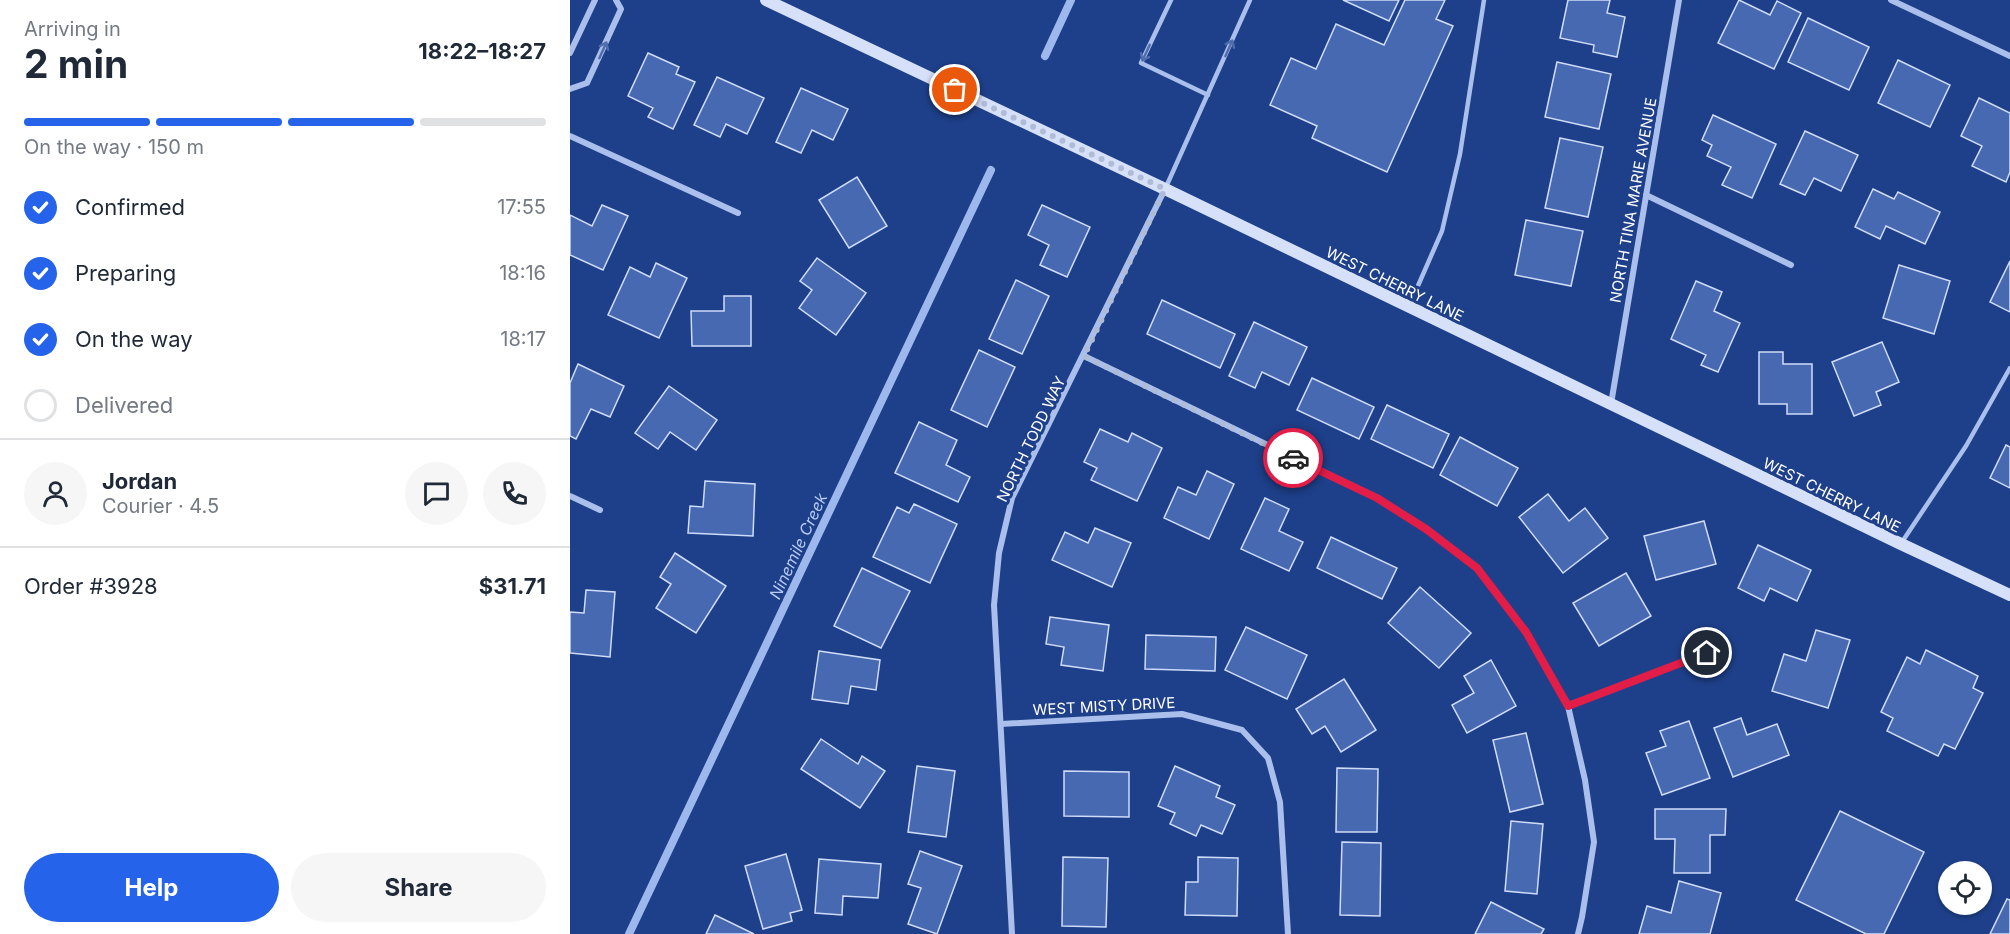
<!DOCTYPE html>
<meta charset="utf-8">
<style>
body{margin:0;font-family:Inter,sans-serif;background:#f6f6f7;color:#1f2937;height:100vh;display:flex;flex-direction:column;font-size:22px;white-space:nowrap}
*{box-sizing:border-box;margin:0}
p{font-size:20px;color:#747a83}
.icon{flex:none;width:33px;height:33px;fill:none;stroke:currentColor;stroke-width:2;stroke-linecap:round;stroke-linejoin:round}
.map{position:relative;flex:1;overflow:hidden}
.side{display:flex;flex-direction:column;background:#fff;width:570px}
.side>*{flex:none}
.buttons{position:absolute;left:1368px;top:861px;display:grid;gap:12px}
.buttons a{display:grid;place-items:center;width:54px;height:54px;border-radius:50%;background:#fff;box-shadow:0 2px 4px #0004;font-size:30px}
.pin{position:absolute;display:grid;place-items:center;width:51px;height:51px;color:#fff;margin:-26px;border:3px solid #fff;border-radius:50%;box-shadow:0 2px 6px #0007}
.courier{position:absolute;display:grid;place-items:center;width:60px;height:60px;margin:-30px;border:4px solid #e11d48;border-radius:50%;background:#fff;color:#222;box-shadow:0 2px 8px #0007}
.head em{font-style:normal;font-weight:700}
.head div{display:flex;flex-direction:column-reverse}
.head{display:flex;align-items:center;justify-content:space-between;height:102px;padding:0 24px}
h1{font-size:39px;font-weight:700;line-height:45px}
.bar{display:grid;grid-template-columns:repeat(4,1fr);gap:9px 6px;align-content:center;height:72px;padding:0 24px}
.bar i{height:8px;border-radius:4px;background:#e0e1e3}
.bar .active{background:#2563eb}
.bar p{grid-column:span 4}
.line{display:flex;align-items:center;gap:15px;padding:0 24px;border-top:2px solid #e0e1e3}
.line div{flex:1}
.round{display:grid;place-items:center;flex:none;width:63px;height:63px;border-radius:32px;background:#f6f6f7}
ol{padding:0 24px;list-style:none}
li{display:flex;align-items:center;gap:18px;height:66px}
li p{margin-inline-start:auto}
li .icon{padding:6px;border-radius:50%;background:#2563eb;color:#fff;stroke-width:4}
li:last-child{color:#747a83}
li i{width:33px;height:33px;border:3px solid #e0e1e3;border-radius:50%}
.primary-button{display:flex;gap:12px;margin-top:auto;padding:12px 24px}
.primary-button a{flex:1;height:69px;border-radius:36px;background:#2563eb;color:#fff;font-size:24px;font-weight:700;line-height:69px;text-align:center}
.primary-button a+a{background:#f6f6f7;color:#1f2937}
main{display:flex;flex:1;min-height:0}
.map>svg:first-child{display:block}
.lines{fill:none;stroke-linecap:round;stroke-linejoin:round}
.stream{stroke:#9db8ed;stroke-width:8}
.building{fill:#4769b2;stroke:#cfdcf8;stroke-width:1.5}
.service{stroke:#aabfeb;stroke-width:4.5}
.minor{stroke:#aabfeb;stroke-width:6}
.secondary{stroke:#d6e0f9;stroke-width:12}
.oneway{stroke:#4f6cac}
.done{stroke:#b0bcd6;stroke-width:6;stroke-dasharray:0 10.8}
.route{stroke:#e11d48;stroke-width:8}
.labels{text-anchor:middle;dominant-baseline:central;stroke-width:6;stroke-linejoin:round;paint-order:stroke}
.street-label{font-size:15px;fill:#fff;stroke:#1e408a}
.water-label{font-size:16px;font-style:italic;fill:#b6caf3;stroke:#1e408a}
</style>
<main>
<section class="side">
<div class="head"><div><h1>2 min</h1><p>Arriving in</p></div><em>18:22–18:27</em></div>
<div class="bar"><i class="active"></i><i class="active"></i><i class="active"></i><i></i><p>On the way · 150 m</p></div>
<ol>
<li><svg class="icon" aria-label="check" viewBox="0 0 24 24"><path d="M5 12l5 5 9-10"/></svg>Confirmed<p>17:55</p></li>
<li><svg class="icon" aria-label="check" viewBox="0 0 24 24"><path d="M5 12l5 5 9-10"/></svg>Preparing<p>18:16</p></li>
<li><svg class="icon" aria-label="check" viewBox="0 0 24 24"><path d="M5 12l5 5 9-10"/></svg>On the way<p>18:17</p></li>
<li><i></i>Delivered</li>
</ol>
<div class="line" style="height:108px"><a class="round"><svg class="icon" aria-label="person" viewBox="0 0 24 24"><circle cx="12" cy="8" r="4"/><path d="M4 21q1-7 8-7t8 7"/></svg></a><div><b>Jordan</b><p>Courier · 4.5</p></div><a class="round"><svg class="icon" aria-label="chat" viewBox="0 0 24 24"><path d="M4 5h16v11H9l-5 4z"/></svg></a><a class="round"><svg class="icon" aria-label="phone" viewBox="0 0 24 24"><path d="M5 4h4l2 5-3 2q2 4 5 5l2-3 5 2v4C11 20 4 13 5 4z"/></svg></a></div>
<div class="line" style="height:78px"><div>Order #3928</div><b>$31.71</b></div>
<div class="primary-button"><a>Help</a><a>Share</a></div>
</section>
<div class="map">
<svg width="1440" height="934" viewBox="0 0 1440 934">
<rect width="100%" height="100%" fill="#1e408a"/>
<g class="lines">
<g class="stream">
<path d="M 475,56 L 501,0"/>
<path d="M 59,934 L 421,170"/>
</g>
</g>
<g class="building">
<path d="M 773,0 L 829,0 L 819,21 Z"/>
<path d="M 835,0 L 875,0 L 866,19 L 883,26 L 817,172 L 742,138 L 747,126 L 700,105 L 721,58 L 746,69 L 766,24 L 814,45 Z"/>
<path d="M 998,0 L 1040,0 L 1037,13 L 1055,17 L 1047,57 L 1023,52 L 1024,45 L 990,38 Z"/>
<path d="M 1169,0 L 1200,15 L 1207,1 L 1231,13 L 1204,69 L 1148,43 Z"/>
<path d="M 1238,18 L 1299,47 L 1279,90 L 1218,62 Z"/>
<path d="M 78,53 L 109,67 L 106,74 L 125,82 L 103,129 L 78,117 L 83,108 L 58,96 Z"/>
<path d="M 1328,60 L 1380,85 L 1360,127 L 1308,103 Z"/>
<path d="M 987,62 L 1041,74 L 1029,129 L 975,117 Z"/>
<path d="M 147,77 L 194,98 L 177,134 L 156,124 L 150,137 L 124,125 Z"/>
<path d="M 231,88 L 278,109 L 263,140 L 242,130 L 231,153 L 206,142 Z"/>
<path d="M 1409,98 L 1440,113 L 1440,172 L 1436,182 L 1402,166 L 1412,146 L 1391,136 Z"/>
<path d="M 1143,115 L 1206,144 L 1182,198 L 1152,185 L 1161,167 L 1137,156 L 1142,145 L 1132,140 Z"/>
<path d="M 1235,131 L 1288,155 L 1271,191 L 1244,178 L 1235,195 L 1210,184 Z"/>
<path d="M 990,138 L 1033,147 L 1018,217 L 975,208 Z"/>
<path d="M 287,177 L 317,226 L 279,248 L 249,200 Z"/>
<path d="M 1303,189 L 1324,199 L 1328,192 L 1370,212 L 1355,244 L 1316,226 L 1310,239 L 1285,227 Z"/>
<path d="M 32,205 L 58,216 L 33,270 L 0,255 L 0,215 L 22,226 Z"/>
<path d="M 472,205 L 520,227 L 497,277 L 470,265 L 479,245 L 458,235 Z"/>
<path d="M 956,220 L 1013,231 L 1001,286 L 945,275 Z"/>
<path d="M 247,258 L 296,293 L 266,335 L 229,308 L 242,290 L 230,281 Z"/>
<path d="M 1440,261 L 1440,312 L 1420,302 Z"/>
<path d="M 86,263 L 117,278 L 89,338 L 38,315 L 60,267 L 80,277 Z"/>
<path d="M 1329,265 L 1380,281 L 1364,334 L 1313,318 Z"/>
<path d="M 446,280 L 479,296 L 452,354 L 419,339 Z"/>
<path d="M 1126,281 L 1152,292 L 1144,311 L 1170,323 L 1148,372 L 1131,365 L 1136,355 L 1101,339 Z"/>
<path d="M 154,296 L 181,296 L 181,346 L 122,346 L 121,311 L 154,311 Z"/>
<path d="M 592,300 L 665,334 L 650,368 L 577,334 Z"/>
<path d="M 684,322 L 737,347 L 719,385 L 692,372 L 685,388 L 659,376 Z"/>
<path d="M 1312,342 L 1329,382 L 1306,392 L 1311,405 L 1284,416 L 1262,362 Z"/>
<path d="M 409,350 L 445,367 L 417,427 L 381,410 Z"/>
<path d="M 1189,352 L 1213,352 L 1213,364 L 1242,364 L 1242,414 L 1217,414 L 1217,404 L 1189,404 Z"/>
<path d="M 8,364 L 54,386 L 40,417 L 21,409 L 6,439 L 0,436 L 0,383 Z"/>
<path d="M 742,378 L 804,407 L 789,439 L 727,410 Z"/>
<path d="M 99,386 L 147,420 L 126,450 L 100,432 L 88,449 L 65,433 Z"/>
<path d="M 817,405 L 879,434 L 863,468 L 801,439 Z"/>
<path d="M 349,422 L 387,440 L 376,465 L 400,477 L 388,502 L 325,473 Z"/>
<path d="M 530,429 L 558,442 L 562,433 L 592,448 L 567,501 L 521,480 L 527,468 L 514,462 Z"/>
<path d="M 890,437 L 948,468 L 927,506 L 870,475 Z"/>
<path d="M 1436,445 L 1440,447 L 1440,488 L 1420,478 Z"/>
<path d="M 637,471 L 664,484 L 639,539 L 594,518 L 608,487 L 626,495 Z"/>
<path d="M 135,481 L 185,484 L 183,536 L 118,533 L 120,506 L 133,507 Z"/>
<path d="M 978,494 L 999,521 L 1015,508 L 1038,538 L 993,573 L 949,517 Z"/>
<path d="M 695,498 L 719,509 L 709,531 L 733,542 L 719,571 L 671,549 Z"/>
<path d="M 344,504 L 387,524 L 360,583 L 303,557 L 327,507 L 339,513 Z"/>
<path d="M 1134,521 L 1146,564 L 1086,580 L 1074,536 Z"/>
<path d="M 525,528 L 561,543 L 542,587 L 482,560 L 495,532 L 518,543 Z"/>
<path d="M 761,537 L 827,568 L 812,599 L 747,568 Z"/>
<path d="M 1188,545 L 1241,570 L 1227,601 L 1200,588 L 1194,601 L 1168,588 Z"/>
<path d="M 105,553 L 156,586 L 126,633 L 86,608 L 101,584 L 90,577 Z"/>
<path d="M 292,568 L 340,591 L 311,648 L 264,626 Z"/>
<path d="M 1056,573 L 1081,616 L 1029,646 L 1003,603 Z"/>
<path d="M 850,587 L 901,633 L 869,668 L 818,623 Z"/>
<path d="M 16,590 L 45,592 L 40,657 L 0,653 L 0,612 L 14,613 Z"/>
<path d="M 480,617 L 539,625 L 533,671 L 491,665 L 494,647 L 476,644 Z"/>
<path d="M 676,627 L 737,655 L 717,699 L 655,670 Z"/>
<path d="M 1246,630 L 1280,640 L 1258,708 L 1202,691 L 1214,654 L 1236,661 Z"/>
<path d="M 576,635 L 646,637 L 645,671 L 575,669 Z"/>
<path d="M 1356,650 L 1408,676 L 1403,688 L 1413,693 L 1385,749 L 1374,744 L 1368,756 L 1317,731 L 1323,718 L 1311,712 L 1337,657 L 1350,664 Z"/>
<path d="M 249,651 L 310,660 L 306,690 L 281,686 L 278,704 L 242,699 Z"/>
<path d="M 921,660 L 946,706 L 897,733 L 882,705 L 904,693 L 894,676 Z"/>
<path d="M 774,679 L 806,730 L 771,752 L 755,726 L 742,734 L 726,709 Z"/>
<path d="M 1171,718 L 1177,735 L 1207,724 L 1219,755 L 1163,777 L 1144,728 Z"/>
<path d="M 1119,721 L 1140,778 L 1092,795 L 1076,753 L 1096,746 L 1090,731 Z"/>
<path d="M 956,733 L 973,804 L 940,812 L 923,740 Z"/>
<path d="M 251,739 L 288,764 L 292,756 L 315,771 L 290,808 L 231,769 Z"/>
<path d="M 347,766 L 385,771 L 376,837 L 338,832 Z"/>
<path d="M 605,766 L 650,786 L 646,797 L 665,805 L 652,834 L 631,825 L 626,836 L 600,824 L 605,813 L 588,806 Z"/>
<path d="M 767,768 L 808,769 L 807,832 L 766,832 Z"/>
<path d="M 494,771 L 559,772 L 559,817 L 494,816 Z"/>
<path d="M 1085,809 L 1156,809 L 1155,835 L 1140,835 L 1140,873 L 1104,873 L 1105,839 L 1085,839 Z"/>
<path d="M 1270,811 L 1354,852 L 1314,934 L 1296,934 L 1226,900 Z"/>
<path d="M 941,821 L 973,824 L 967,894 L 935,891 Z"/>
<path d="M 772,842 L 811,843 L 810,916 L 770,915 Z"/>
<path d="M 350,851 L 392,866 L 367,934 L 338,924 L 351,888 L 338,884 Z"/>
<path d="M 216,854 L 232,910 L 220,913 L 222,921 L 193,929 L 175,866 Z"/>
<path d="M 493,857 L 538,858 L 536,927 L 492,926 Z"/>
<path d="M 628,857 L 668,858 L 667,916 L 615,915 L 616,882 L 628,882 Z"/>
<path d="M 249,859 L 311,864 L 308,898 L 273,896 L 272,915 L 245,913 Z"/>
<path d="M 1109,881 L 1151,893 L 1140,934 L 1069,934 L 1077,906 L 1101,913 Z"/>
<path d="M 1437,899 L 1440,900 L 1440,934 L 1420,934 Z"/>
<path d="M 921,902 L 974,929 L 971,934 L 905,934 Z"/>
<path d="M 145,915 L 184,934 L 136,934 Z"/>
</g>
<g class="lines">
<g class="service">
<path d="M 601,0 L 571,63 L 638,95"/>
<path d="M 596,187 L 680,0"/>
<path d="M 840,304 L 872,231 L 890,154 L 914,0"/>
<path d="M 1332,542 L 1396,446 L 1440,368"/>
</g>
<g class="minor">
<path d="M 1321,0 L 1440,56"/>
<path d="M 0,53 L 25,0"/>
<path d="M 0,89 L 17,83 L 51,9 L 46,0"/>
<path d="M 0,136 L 168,213"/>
<path d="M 1076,195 L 1221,265"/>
<path d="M 514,356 L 807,498 L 856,529 L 907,568 L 956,632 L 998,706 L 1015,780 L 1024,842 L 1012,917 L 1008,934"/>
<path d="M 1041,404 L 1109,0"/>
<path d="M 0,496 L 30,510"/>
<path d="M 998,706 L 1137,653"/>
<path d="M 431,724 L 612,714 L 672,730 L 698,758 L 710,802 L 718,934"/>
<path d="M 442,934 L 424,605 L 429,553 L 442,498 L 595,189"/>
</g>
<path class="secondary" d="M 196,0 L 595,189 L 1331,544 L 1440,595"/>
</g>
<defs><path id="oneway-shaft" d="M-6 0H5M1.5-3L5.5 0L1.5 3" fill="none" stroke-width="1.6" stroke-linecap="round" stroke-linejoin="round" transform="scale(1.5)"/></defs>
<g class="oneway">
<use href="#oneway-shaft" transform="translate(659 48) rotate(-66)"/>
<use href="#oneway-shaft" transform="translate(33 50) rotate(-66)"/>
<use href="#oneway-shaft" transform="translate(576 53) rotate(115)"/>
</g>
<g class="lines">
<path class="done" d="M 385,90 L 595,189 L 514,356 L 723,458"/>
<path class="route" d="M 723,458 L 807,498 L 856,529 L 907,568 L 956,632 L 998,706 L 1137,653"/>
</g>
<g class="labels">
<g class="street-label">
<text transform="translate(1063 200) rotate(-80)">NORTH TINA MARIE AVENUE</text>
<text transform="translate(825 284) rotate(26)">WEST CHERRY LANE</text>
<text transform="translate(461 439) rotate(-64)">NORTH TODD WAY</text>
<text transform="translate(1262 495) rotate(26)">WEST CHERRY LANE</text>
<text transform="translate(534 706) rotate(-3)">WEST MISTY DRIVE</text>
</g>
<g class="water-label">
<text transform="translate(228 546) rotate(-65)">Ninemile Creek</text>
</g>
</g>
</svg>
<div class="buttons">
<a><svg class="icon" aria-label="locate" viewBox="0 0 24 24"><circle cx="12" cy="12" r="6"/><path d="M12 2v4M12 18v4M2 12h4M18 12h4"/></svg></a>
</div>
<div class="pin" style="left:385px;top:90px;background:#ea580c"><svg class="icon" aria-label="bag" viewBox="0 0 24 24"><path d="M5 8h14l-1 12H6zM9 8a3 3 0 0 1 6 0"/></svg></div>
<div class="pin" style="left:1137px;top:653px;background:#1f2937"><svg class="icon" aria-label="home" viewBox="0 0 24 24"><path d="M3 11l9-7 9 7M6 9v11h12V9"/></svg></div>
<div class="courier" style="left:723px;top:458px"><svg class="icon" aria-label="car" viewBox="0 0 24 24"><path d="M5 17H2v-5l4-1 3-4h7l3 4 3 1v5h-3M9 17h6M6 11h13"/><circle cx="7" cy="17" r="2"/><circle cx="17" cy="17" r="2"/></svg></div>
</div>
</main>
